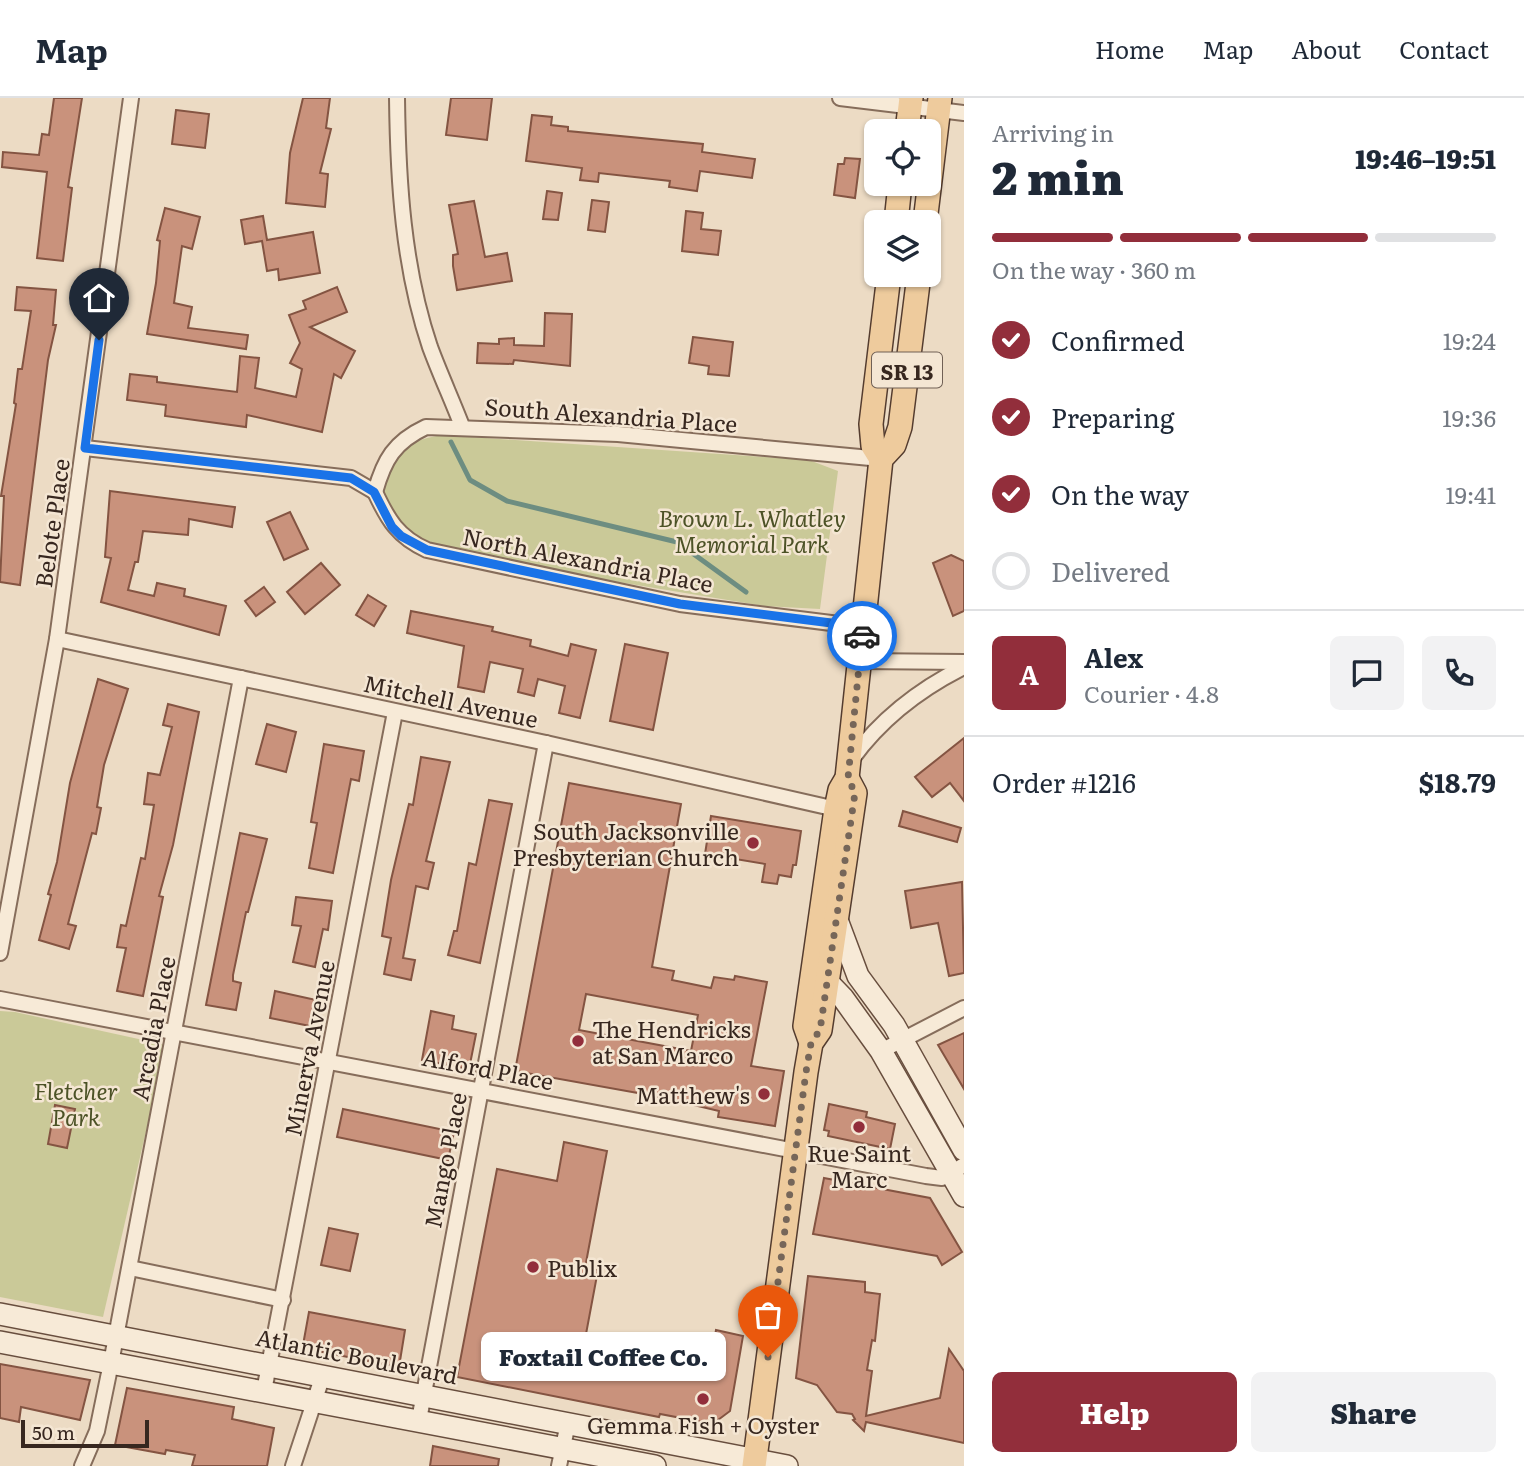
<!DOCTYPE html>
<meta charset="utf-8">
<style>
body{margin:0;font-family:Literata,serif;background:#f2f2f3;color:#1f2937;height:100vh;display:flex;flex-direction:column;font-size:26px;white-space:nowrap}
*{box-sizing:border-box;margin:0}
p{font-size:23px;color:#747a83}
.icon{flex:none;width:38px;height:38px;fill:none;stroke:currentColor;stroke-width:2;stroke-linecap:round;stroke-linejoin:round}
.map{position:relative;flex:1;overflow:hidden}
.panel{display:flex;flex-direction:column;background:#fff;width:560px}
.panel>*{flex:none}
.tools{position:absolute;left:864px;top:21px;display:grid;gap:14px}
.tools a{display:grid;place-items:center;width:77px;height:77px;border-radius:10px;background:#fff;box-shadow:0 2px 5px #0004;font-size:35px}
.scale{position:absolute;left:21px;bottom:18px;width:128px;box-sizing:border-box;padding-left:7px;border:4px solid #37271f;border-top:0;font-size:19px;line-height:24px;white-space:nowrap;color:#37271f;-webkit-text-stroke:5px #f4e6d3;paint-order:stroke}
.pin{position:absolute;display:grid;place-items:center;width:60px;height:60px;color:#fff;margin:-72px -30px;border-radius:50% 50% 50% 0;rotate:-45deg;box-shadow:0 0 7px #0007}
.pin .icon{rotate:45deg}
.courier{position:absolute;display:grid;place-items:center;width:70px;height:70px;margin:-35px;border:5px solid #1a73e8;border-radius:50%;background:#fff;color:#222;box-shadow:0 2px 9px #0007}
.bubble{position:absolute;height:49px;border-radius:10px;background:#fff;box-shadow:0 2px 5px #0004;font-size:23px;font-weight:800;line-height:49px;text-align:center}
.headline em{font-style:normal;font-weight:800}
.headline div{display:flex;flex-direction:column-reverse}
.headline{display:flex;align-items:center;justify-content:space-between;height:119px;padding:0 28px}
h1{font-size:46px;font-weight:800;line-height:52px}
.bar{display:grid;grid-template-columns:repeat(4,1fr);gap:10px 7px;align-content:center;height:84px;padding:0 28px}
.bar i{height:9px;border-radius:5px;background:#e0e1e3}
.bar .active{background:#922e3b}
.bar p{grid-column:span 4}
.line{display:flex;align-items:center;gap:18px;padding:0 28px;border-top:2px solid #e0e1e3}
.line div{flex:1}
.round{display:grid;place-items:center;flex:none;width:74px;height:74px;border-radius:10px;background:#f2f2f3}
ol{padding:0 28px;list-style:none}
li{display:flex;align-items:center;gap:21px;height:77px}
li p{margin-inline-start:auto}
li .icon{padding:7px;border-radius:50%;background:#922e3b;color:#fff;stroke-width:4}
li:last-child{color:#747a83}
li i{width:38px;height:38px;border:4px solid #e0e1e3;border-radius:50%}
.primary-button{display:flex;gap:14px;margin-top:auto;padding:14px 28px}
.primary-button a{flex:1;height:80px;border-radius:10px;background:#922e3b;color:#fff;font-size:28px;font-weight:800;line-height:80px;text-align:center}
.primary-button a+a{background:#f2f2f3;color:#1f2937}
header{display:flex;align-items:center;gap:42px;box-sizing:border-box;height:98px;padding:0 35px;background:#fff;border-bottom:2px solid #e0e1e3}
header strong{font-size:33px}
nav{display:flex;gap:38px;margin-inline-start:auto;font-size:24px}
main{display:flex;flex:1;min-height:0}
.map>svg:first-child{display:block}
.green{fill:#cac998}
.lines{fill:none;stroke-linecap:round;stroke-linejoin:round}
.stream{stroke:#6d8d81;stroke-width:5}
.building{fill:#c9927c;stroke:#845442;stroke-width:2;fill-rule:evenodd}
.street-casing{stroke:#866d5b;stroke-width:18}
.secondary-casing{stroke:#684e3e;stroke-width:24}
.primary-casing{stroke:#543c2f;stroke-width:26}
.street{stroke:#f7ead7;stroke-width:14}
.secondary{stroke:#f7ead7;stroke-width:21}
.primary{stroke:#eecb9d;stroke-width:23}
.done{stroke:#766659;stroke-width:7;stroke-dasharray:0 12.6}
.route{stroke:#1a73e8;stroke-width:9}
.poi-dot{fill:#922e3b;stroke:#f4e6d3;stroke-width:2.5}
.labels{text-anchor:middle;dominant-baseline:central;stroke-width:5;stroke-linejoin:round;paint-order:stroke}
.shield{fill:#f4e6d3;stroke:#706055;stroke-width:2}
.shield-label{font-size:21px;font-weight:bold;fill:#37271f}
.street-label{font-size:23px;fill:#37271f;stroke:#f4e6d3}
.park-label{font-size:23px;font-style:italic;fill:#4c5226;stroke:#f4e6d3}
.poi-label{font-size:23px;fill:#37271f;stroke:#f4e6d3;text-anchor:end}
</style>
<header>
<strong>Map</strong>
<nav><a>Home</a><a>Map</a><a>About</a><a>Contact</a></nav>
</header>
<main>
<div class="map">
<svg width="964" height="1368" viewBox="0 0 964 1368">
<rect width="100%" height="100%" fill="#ecdbc4"/>
<g class="green">
<path d="M 442,337 L 809,362 L 838,373 L 820,511 L 764,508 L 515,467 L 429,448 L 397,427 L 380,394 C 396,354 397,345 442,337 Z"/>
<path d="M 0,913 L 15,914 L 166,947 L 103,1219 L 0,1199 Z"/>
</g>
<g class="lines">
<path class="stream" d="M 451,344 L 470,382 L 507,403 L 677,444 L 746,494"/>
</g>
<g class="building">
<path d="M 54,0 L 82,0 L 68,89 L 72,90 L 63,163 L 37,160 L 47,74 L 2,69 L 3,54 L 39,57 L 42,36 L 49,37 Z"/>
<path d="M 303,0 L 330,0 L 326,30 L 331,31 L 320,75 L 328,76 L 325,109 L 286,105 L 290,55 Z"/>
<path d="M 451,0 L 492,0 L 487,42 L 446,37 Z"/>
<path d="M 176,12 L 209,16 L 205,50 L 172,46 Z"/>
<path d="M 532,17 L 552,19 L 551,27 L 568,29 L 568,33 L 703,46 L 702,54 L 755,61 L 752,80 L 700,73 L 697,93 L 669,89 L 670,83 L 599,75 L 598,84 L 580,82 L 582,70 L 526,63 Z"/>
<path d="M 845,60 L 860,61 L 855,100 L 834,97 L 838,66 L 844,66 Z"/>
<path d="M 547,93 L 562,95 L 558,122 L 543,121 Z"/>
<path d="M 592,102 L 609,104 L 605,134 L 588,132 Z"/>
<path d="M 474,103 L 485,159 L 507,155 L 512,183 L 457,192 L 453,168 L 453,157 L 458,156 L 449,107 Z"/>
<path d="M 165,110 L 200,119 L 192,151 L 182,148 L 174,205 L 192,209 L 188,230 L 248,237 L 246,251 L 147,236 L 156,185 L 160,143 L 157,142 Z"/>
<path d="M 686,113 L 703,115 L 701,131 L 721,133 L 718,157 L 682,153 Z"/>
<path d="M 263,118 L 267,142 L 313,134 L 320,175 L 279,182 L 278,171 L 267,173 L 262,143 L 245,146 L 241,122 Z"/>
<path d="M 17,189 L 56,192 L 53,227 L 56,227 L 48,262 L 20,487 L 0,484 L 4,398 L 1,398 L 16,306 L 14,305 L 18,271 L 22,271 L 31,213 L 15,212 Z"/>
<path d="M 337,189 L 347,214 L 310,229 L 355,253 L 341,280 L 334,276 L 322,334 L 247,317 L 246,329 L 165,318 L 166,307 L 127,302 L 130,276 L 157,279 L 157,284 L 237,294 L 240,258 L 259,260 L 255,290 L 296,299 L 302,271 L 290,265 L 300,245 L 289,217 L 306,211 L 303,203 Z"/>
<path d="M 545,215 L 572,216 L 570,268 L 514,262 L 513,266 L 477,265 L 478,245 L 499,246 L 499,241 L 514,240 L 514,247 L 544,248 Z"/>
<path d="M 693,239 L 733,244 L 729,278 L 708,276 L 709,268 L 689,265 Z"/>
<path d="M 110,393 L 235,409 L 232,429 L 189,421 L 188,437 L 143,433 L 138,464 L 135,464 L 128,492 L 154,498 L 157,485 L 185,491 L 184,498 L 226,508 L 219,537 L 101,504 L 111,460 L 105,459 Z"/>
<path d="M 290,414 L 308,451 L 284,462 L 267,424 Z"/>
<path d="M 951,457 L 964,463 L 964,513 L 953,518 L 933,465 Z"/>
<path d="M 321,465 L 340,487 L 305,516 L 287,494 Z"/>
<path d="M 264,489 L 275,504 L 256,518 L 245,503 Z"/>
<path d="M 368,497 L 386,508 L 374,528 L 356,517 Z"/>
<path d="M 411,513 L 493,529 L 492,533 L 531,542 L 530,548 L 568,558 L 571,546 L 596,552 L 580,620 L 559,615 L 565,588 L 538,581 L 534,598 L 518,594 L 523,571 L 490,564 L 484,594 L 458,589 L 464,548 L 407,535 Z"/>
<path d="M 625,546 L 668,555 L 653,632 L 610,623 Z"/>
<path d="M 98,581 L 128,591 L 104,667 L 97,709 L 101,710 L 96,736 L 92,735 L 68,826 L 76,828 L 69,851 L 39,842 L 51,797 L 48,796 L 57,764 L 70,685 Z"/>
<path d="M 168,606 L 199,614 L 173,747 L 159,798 L 163,799 L 143,898 L 117,893 L 126,850 L 117,849 L 121,827 L 126,828 L 141,760 L 145,761 L 154,707 L 144,706 L 148,675 L 160,677 L 172,629 L 163,627 Z"/>
<path d="M 267,626 L 296,634 L 286,674 L 256,666 Z"/>
<path d="M 964,640 L 964,703 L 950,685 L 932,699 L 915,679 Z"/>
<path d="M 324,646 L 364,653 L 359,683 L 351,681 L 333,775 L 309,770 L 317,725 L 311,724 Z"/>
<path d="M 421,659 L 450,664 L 426,763 L 434,765 L 428,791 L 416,788 L 403,860 L 415,862 L 411,882 L 384,876 L 391,840 L 382,838 L 391,782 L 409,706 L 413,707 Z"/>
<path d="M 569,685 L 681,706 L 652,869 L 674,873 L 672,882 L 711,890 L 714,879 L 734,882 L 735,878 L 767,884 L 751,968 L 784,973 L 775,1028 L 718,1019 L 719,1013 L 660,999 L 515,973 ZM 586,896 L 698,917 L 691,953 L 579,932 Z"/>
<path d="M 489,702 L 512,706 L 480,865 L 448,857 L 454,833 L 457,833 L 469,765 L 476,767 Z"/>
<path d="M 903,713 L 961,730 L 957,744 L 899,728 Z"/>
<path d="M 711,718 L 801,733 L 796,767 L 793,767 L 791,779 L 779,777 L 777,786 L 762,784 L 765,766 L 705,756 Z"/>
<path d="M 240,735 L 267,741 L 248,814 L 246,814 L 233,877 L 233,883 L 241,885 L 236,912 L 206,907 Z"/>
<path d="M 962,784 L 964,875 L 949,878 L 938,825 L 911,830 L 905,793 Z"/>
<path d="M 296,799 L 332,803 L 328,832 L 323,831 L 315,869 L 293,864 L 301,828 L 292,827 Z"/>
<path d="M 275,893 L 316,902 L 310,928 L 270,920 Z"/>
<path d="M 431,913 L 454,918 L 452,931 L 476,936 L 469,971 L 422,962 Z"/>
<path d="M 964,935 L 964,991 L 938,947 Z"/>
<path d="M 829,1006 L 867,1014 L 866,1019 L 895,1026 L 890,1051 L 828,1038 L 829,1033 L 824,1032 Z"/>
<path d="M 55,1007 L 75,1011 L 67,1050 L 48,1046 Z"/>
<path d="M 343,1011 L 454,1034 L 448,1062 L 337,1039 Z"/>
<path d="M 564,1044 L 607,1053 L 585,1170 L 598,1172 L 586,1236 L 687,1254 L 690,1239 L 714,1244 L 716,1232 L 743,1238 L 730,1313 L 710,1328 L 707,1325 L 660,1316 L 659,1319 L 457,1279 L 497,1071 L 557,1083 Z"/>
<path d="M 824,1080 L 930,1100 L 962,1154 L 942,1167 L 937,1158 L 813,1136 Z"/>
<path d="M 329,1130 L 358,1136 L 350,1173 L 321,1167 Z"/>
<path d="M 808,1178 L 865,1184 L 865,1194 L 880,1196 L 875,1243 L 872,1242 L 867,1272 L 872,1273 L 866,1318 L 940,1300 L 949,1251 L 964,1273 L 964,1345 L 866,1324 L 864,1333 L 853,1322 L 855,1321 L 852,1316 L 837,1314 L 817,1287 L 796,1280 Z"/>
<path d="M 309,1214 L 405,1232 L 399,1269 L 312,1252 L 312,1249 L 303,1247 Z"/>
<path d="M 0,1266 L 90,1282 L 80,1322 L 21,1309 L 19,1324 L 0,1320 Z"/>
<path d="M 127,1290 L 234,1309 L 232,1321 L 274,1330 L 267,1368 L 192,1368 L 195,1357 L 166,1352 L 165,1356 L 115,1347 Z"/>
<path d="M 433,1348 L 499,1361 L 498,1368 L 430,1368 Z"/>
</g>
<g class="lines">
<g class="street-casing">
<g id="street">
<path d="M 397,0 C 398,83 403,169 430,249 C 440,276 452,302 462,328"/>
<path d="M 840,0 L 964,15"/>
<path d="M 85,350 L 351,380 L 375,394"/>
<path d="M 375,394 C 384,362 394,344 426,329 L 618,336 L 881,361"/>
<path d="M 375,394 C 388,422 398,439 427,452 L 680,506 L 863,529"/>
<path d="M 57,541 L 546,645 L 836,711"/>
<path d="M 859,563 L 964,564"/>
<path d="M 852,661 C 881,621 920,591 964,569"/>
<path d="M 0,855 L 57,541 L 131,0"/>
<path d="M 0,901 L 926,1078 L 942,1080 L 964,1067"/>
<path d="M 881,953 L 964,910"/>
<path d="M 130,1170 L 283,1202"/>
<path d="M 264,1293 L 395,614"/>
<path d="M 419,1322 L 546,645"/>
<path d="M 82,1368 L 97,1333 L 111,1265 L 241,580"/>
<path d="M 293,1368 L 323,1277"/>
<path d="M 559,1368 L 568,1325"/>
</g>
</g>
<g class="secondary-casing">
<g id="secondary">
<path d="M 837,822 L 858,878 L 894,927 L 964,1052"/>
<path d="M 819,875 L 843,900 L 881,953 L 964,1098"/>
<path d="M 0,1216 L 787,1368"/>
<path d="M 0,1244 L 655,1368"/>
</g>
</g>
<g class="primary-casing">
<g id="primary">
<path d="M 907,33 L 911,0"/>
<path d="M 896,124 L 900,86"/>
<path d="M 925,124 L 940,0"/>
<path d="M 881,361 L 873,348 L 871,326 L 889,177"/>
<path d="M 811,945 L 805,928 L 836,711 L 840,692 L 847,680 L 881,361 L 894,347 L 900,329 L 919,177"/>
<path d="M 754,1368 L 806,974 L 811,945 L 820,932 L 855,695 L 847,680"/>
</g>
</g>
<use href="#street" class="street"/>
<use href="#secondary" class="secondary"/>
<use href="#primary" class="primary"/>
</g>
<g class="lines">
<path class="done" d="M 768,1259 L 806,974 L 811,945 L 820,932 L 855,695 L 848,680 L 862,538"/>
<path class="route" d="M 99,242 L 85,350 L 351,380 L 374,394 L 392,429 L 401,438 L 427,452 L 680,506 L 863,529 L 862,538"/>
</g>
<g class="poi-dot">
<circle cx="753" cy="745" r="7"/>
<circle cx="578" cy="943" r="7"/>
<circle cx="764" cy="996" r="7"/>
<circle cx="859" cy="1029" r="7"/>
<circle cx="533" cy="1169" r="7"/>
<circle cx="703" cy="1301" r="7"/>
</g>
<g class="labels">
<rect class="shield" x="872" y="254.5" width="70" height="35" rx="5"/>
<g class="shield-label">
<text x="907" y="272">SR 13</text>
</g>
<g class="street-label">
<text transform="translate(611 316) rotate(4)">South Alexandria Place</text>
<text transform="translate(51 425) rotate(-82)">Belote Place</text>
<text transform="translate(588 461) rotate(11)">North Alexandria Place</text>
<text transform="translate(451 602) rotate(12)">Mitchell Avenue</text>
<text transform="translate(152 930) rotate(-79)">Arcadia Place</text>
<text transform="translate(308 950) rotate(-79)">Minerva Avenue</text>
<text transform="translate(488 970) rotate(11)">Alford Place</text>
<text transform="translate(444 1062) rotate(-79)">Mango Place</text>
<text transform="translate(357 1257) rotate(11)">Atlantic Boulevard</text>
</g>
<g class="park-label">
<text x="752" y="419">Brown L. Whatley<tspan x="752" dy="26">Memorial Park</tspan></text>
<text x="76" y="992">Fletcher<tspan x="76" dy="26">Park</tspan></text>
</g>
<g class="poi-label">
<text x="739" y="732">South Jacksonville<tspan x="739" dy="26">Presbyterian Church</tspan></text>
<text x="592" y="930" text-anchor="start">The Hendricks<tspan x="592" dy="26">at San Marco</tspan></text>
<text x="750" y="996">Matthew's</text>
<text x="859" y="1054" text-anchor="middle">Rue Saint<tspan x="859" dy="26">Marc</tspan></text>
<text x="547" y="1169" text-anchor="start">Publix</text>
<text x="703" y="1326" text-anchor="middle">Gemma Fish + Oyster</text>
</g>
</g>
</svg>
<div class="tools">
<a><svg class="icon" aria-label="locate" viewBox="0 0 24 24"><circle cx="12" cy="12" r="6"/><path d="M12 2v4M12 18v4M2 12h4M18 12h4"/></svg></a>
<a><svg class="icon" aria-label="layers" viewBox="0 0 24 24"><path d="M12 4l9 5-9 5-9-5zM3 14l9 5 9-5"/></svg></a>
</div>
<div class="scale">50 m</div>
<div class="pin" style="left:768px;top:1259px;background:#ea580c"><svg class="icon" aria-label="bag" viewBox="0 0 24 24"><path d="M5 8h14l-1 12H6zM9 8a3 3 0 0 1 6 0"/></svg></div>
<div class="pin" style="left:99px;top:242px;background:#1f2937"><svg class="icon" aria-label="home" viewBox="0 0 24 24"><path d="M3 11l9-7 9 7M6 9v11h12V9"/></svg></div>
<div class="courier" style="left:862px;top:538px"><svg class="icon" aria-label="car" viewBox="0 0 24 24"><path d="M5 17H2v-5l4-1 3-4h7l3 4 3 1v5h-3M9 17h6M6 11h13"/><circle cx="7" cy="17" r="2"/><circle cx="17" cy="17" r="2"/></svg></div>
<div class="bubble" style="left:481px;top:1234px;width:245px">Foxtail Coffee Co.</div>
</div>
<section class="panel">
<div class="headline"><div><h1>2 min</h1><p>Arriving in</p></div><em>19:46–19:51</em></div>
<div class="bar"><i class="active"></i><i class="active"></i><i class="active"></i><i></i><p>On the way · 360 m</p></div>
<ol>
<li><svg class="icon" aria-label="check" viewBox="0 0 24 24"><path d="M5 12l5 5 9-10"/></svg>Confirmed<p>19:24</p></li>
<li><svg class="icon" aria-label="check" viewBox="0 0 24 24"><path d="M5 12l5 5 9-10"/></svg>Preparing<p>19:36</p></li>
<li><svg class="icon" aria-label="check" viewBox="0 0 24 24"><path d="M5 12l5 5 9-10"/></svg>On the way<p>19:41</p></li>
<li><i></i>Delivered</li>
</ol>
<div class="line" style="height:126px"><b class="round" style="background:#922e3b;color:#fff">A</b><div><b>Alex</b><p>Courier · 4.8</p></div><a class="round"><svg class="icon" aria-label="chat" viewBox="0 0 24 24"><path d="M4 5h16v11H9l-5 4z"/></svg></a><a class="round"><svg class="icon" aria-label="phone" viewBox="0 0 24 24"><path d="M5 4h4l2 5-3 2q2 4 5 5l2-3 5 2v4C11 20 4 13 5 4z"/></svg></a></div>
<div class="line" style="height:91px"><div>Order #1216</div><b>$18.79</b></div>
<div class="primary-button"><a>Help</a><a>Share</a></div>
</section>
</main>
